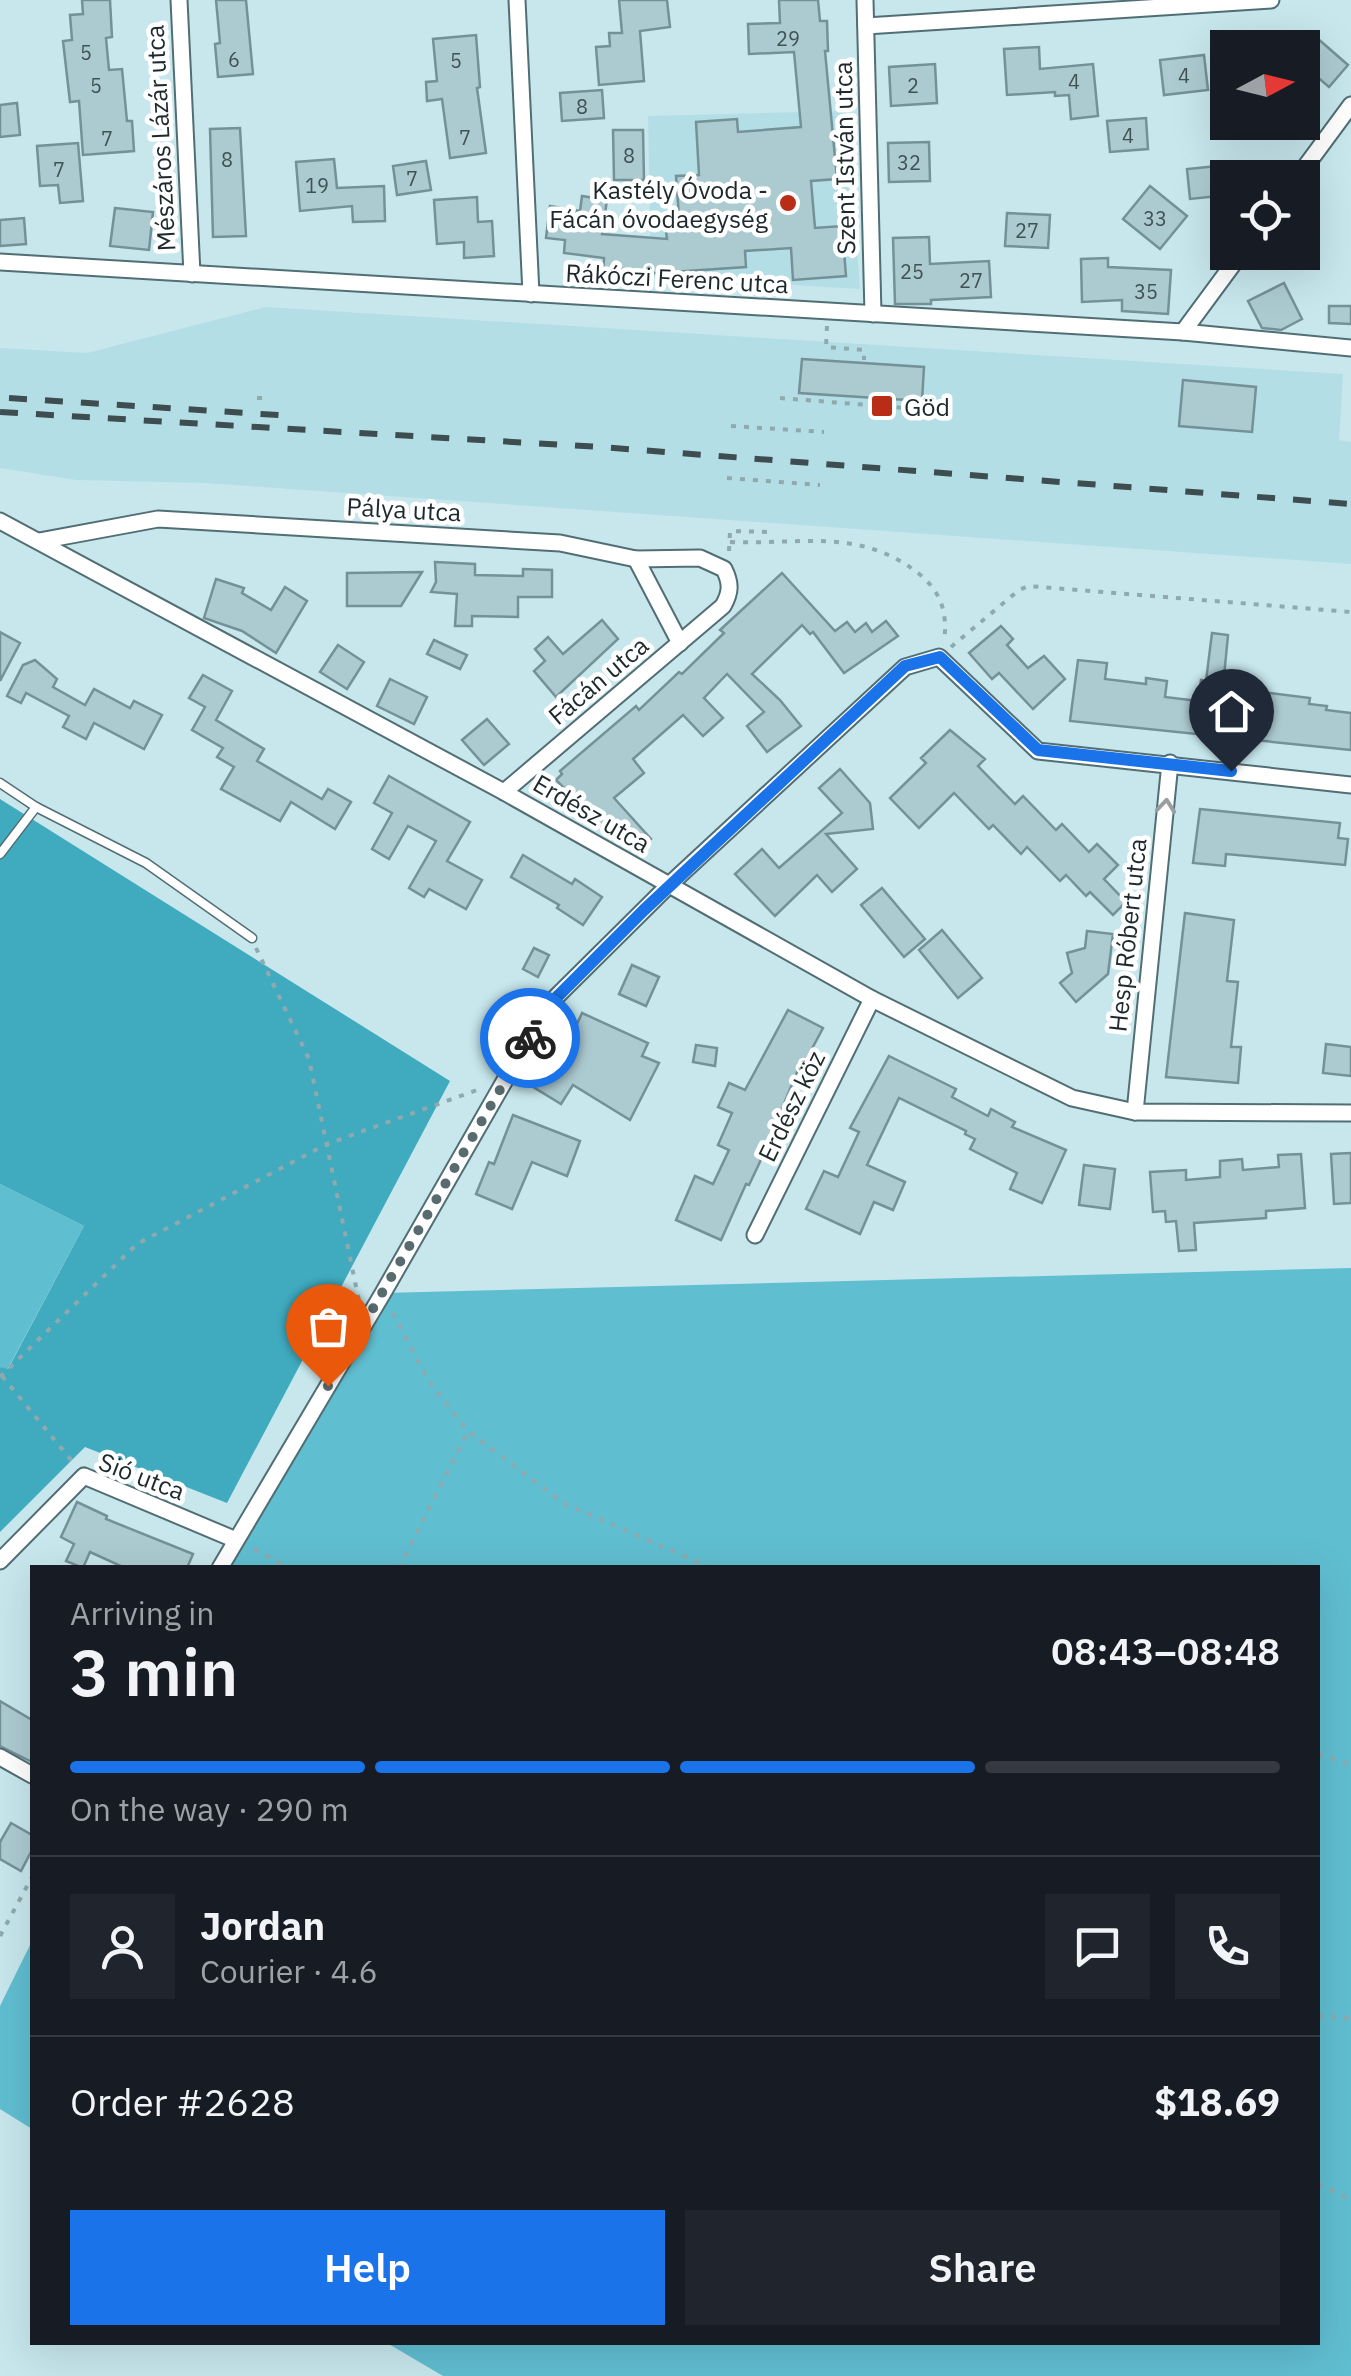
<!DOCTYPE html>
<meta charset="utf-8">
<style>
body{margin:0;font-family:"IBM Plex Sans",sans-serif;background:#20242c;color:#f1f3f6;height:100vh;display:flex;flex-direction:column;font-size:38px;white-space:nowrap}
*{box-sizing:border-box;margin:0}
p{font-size:32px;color:#9ea1a6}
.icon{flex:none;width:55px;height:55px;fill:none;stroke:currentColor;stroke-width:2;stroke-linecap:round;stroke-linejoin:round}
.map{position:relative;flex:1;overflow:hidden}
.side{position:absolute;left:30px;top:1565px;width:1290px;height:780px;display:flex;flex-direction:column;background:#171b24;border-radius:0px;box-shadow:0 10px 40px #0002}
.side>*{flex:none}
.needle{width:65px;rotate:83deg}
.tools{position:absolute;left:1210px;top:30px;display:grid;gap:20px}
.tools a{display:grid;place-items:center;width:110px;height:110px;border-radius:0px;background:#171b24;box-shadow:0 10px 40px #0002;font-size:50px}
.pin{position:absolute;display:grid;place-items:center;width:85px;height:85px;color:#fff;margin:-102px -42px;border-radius:50% 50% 50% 0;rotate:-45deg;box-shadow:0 0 10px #0007}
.pin .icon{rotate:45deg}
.courier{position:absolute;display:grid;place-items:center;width:100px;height:100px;margin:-50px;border:8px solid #1a73e8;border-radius:50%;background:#fff;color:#222;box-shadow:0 2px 12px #0007}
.headline em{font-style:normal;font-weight:600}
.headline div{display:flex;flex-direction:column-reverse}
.headline{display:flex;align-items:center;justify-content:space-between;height:170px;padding:0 40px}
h1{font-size:65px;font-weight:600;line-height:75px}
.bar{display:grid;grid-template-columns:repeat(4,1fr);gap:15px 10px;align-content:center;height:120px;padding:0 40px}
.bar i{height:12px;border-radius:8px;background:#363941}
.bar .active{background:#1a73e8}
.bar p{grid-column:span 4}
.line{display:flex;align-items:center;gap:25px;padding:0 40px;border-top:2px solid #363941}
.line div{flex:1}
.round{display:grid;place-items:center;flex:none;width:105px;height:105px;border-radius:0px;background:#20242c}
.button{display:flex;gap:20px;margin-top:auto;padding:20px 40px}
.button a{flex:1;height:115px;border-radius:0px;background:#1a73e8;color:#fff;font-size:40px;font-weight:600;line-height:115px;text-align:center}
.button a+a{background:#20242c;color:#f1f3f6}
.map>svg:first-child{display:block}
.built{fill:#b4dee6}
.green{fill:#60bed1}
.forest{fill:#40abbf}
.building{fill:#accbd1;stroke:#749197;stroke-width:2.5}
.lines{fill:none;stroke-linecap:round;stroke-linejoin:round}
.service-casing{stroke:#516e74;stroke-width:11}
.minor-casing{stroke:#516e74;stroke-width:19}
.path{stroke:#8fa9ae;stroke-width:4;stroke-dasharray:5 8;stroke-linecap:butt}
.service{stroke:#fff;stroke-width:8}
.minor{stroke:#fff;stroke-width:15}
.rail{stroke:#3d4d50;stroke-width:6;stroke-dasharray:18 18;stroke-linecap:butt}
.oneway{stroke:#999fa0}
.done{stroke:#586c70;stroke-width:10;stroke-dasharray:0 18}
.route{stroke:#1a73e8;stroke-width:12}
.poi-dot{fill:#b92d17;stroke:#fff;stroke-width:4}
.labels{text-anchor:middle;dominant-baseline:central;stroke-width:9;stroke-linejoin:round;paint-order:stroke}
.number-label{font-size:20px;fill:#415255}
.street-label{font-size:25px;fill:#1d292c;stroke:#fff}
.poi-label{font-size:25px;fill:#1d292c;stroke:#fff;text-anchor:end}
</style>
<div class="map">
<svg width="1351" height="2376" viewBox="0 0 1351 2376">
<rect width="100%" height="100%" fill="#c7e7ed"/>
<g class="built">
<path d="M 846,111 L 860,289 L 651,277 L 648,116 Z"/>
<path d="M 266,307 L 1343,374 L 1339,440 L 1351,442 L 1351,564 L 205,483 L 76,480 L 0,468 L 0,348 L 87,353 Z"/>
</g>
<g class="green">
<path d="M 0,1184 L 84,1226 L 7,1370 L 0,1367 Z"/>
<path d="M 1351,1268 L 1351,2376 L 443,2376 L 387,2343 L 1318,2342 L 1318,1568 L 220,1568 L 383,1293 Z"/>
<path d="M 32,1941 L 32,2129 L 0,2109 L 0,2006 Z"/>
</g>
<path class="forest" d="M 0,799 L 450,1081 L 227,1503 L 85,1447 L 0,1532 L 0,1367 L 8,1369 L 84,1226 L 0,1184 Z"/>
<g class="building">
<path d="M 82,0 L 110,0 L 112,37 L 106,38 L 109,70 L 122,69 L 127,121 L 132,121 L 134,151 L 83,155 L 79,101 L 70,102 L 63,41 L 72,40 L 70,15 L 83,14 Z"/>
<path d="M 216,0 L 246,0 L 253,74 L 218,77 L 215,44 L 220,43 Z"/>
<path d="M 619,0 L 667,0 L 670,27 L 640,31 L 644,81 L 599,85 L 596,47 L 610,46 L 609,33 L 622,33 Z"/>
<path d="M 779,0 L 818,0 L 820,21 L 827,21 L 828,51 L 825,51 L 837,179 L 811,181 L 815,228 L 842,226 L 846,276 L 793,280 L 791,248 L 745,251 L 746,267 L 642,274 L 641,281 L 603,278 L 604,258 L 564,253 L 565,240 L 546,238 L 550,206 L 580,211 L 582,196 L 607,200 L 602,234 L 667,239 L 666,231 L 680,230 L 676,176 L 699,175 L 696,122 L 737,119 L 738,132 L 801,127 L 794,52 L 749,54 L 748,24 L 780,23 Z"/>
<path d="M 476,35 L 480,87 L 477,88 L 486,153 L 450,158 L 442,99 L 427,101 L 426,82 L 437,81 L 433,39 Z"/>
<path d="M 1317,38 L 1348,65 L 1329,87 L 1302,64 L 1302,54 Z"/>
<path d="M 1039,47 L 1040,69 L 1093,64 L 1098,116 L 1071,119 L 1069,95 L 1055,96 L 1055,92 L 1007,95 L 1004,49 Z"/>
<path d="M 1204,55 L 1208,90 L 1164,95 L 1160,60 Z"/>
<path d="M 935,64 L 937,103 L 891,106 L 889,67 Z"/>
<path d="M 602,90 L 604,118 L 562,121 L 560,93 Z"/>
<path d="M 17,103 L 20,135 L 0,137 L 0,105 Z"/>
<path d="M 1146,118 L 1148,149 L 1110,152 L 1107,121 Z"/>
<path d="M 240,128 L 246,236 L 213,237 L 210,129 Z"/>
<path d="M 613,130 L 643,130 L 644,180 L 614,180 Z"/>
<path d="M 929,142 L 930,181 L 889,182 L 888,143 Z"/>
<path d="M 78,143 L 83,201 L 60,203 L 58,185 L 40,186 L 37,146 Z"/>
<path d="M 334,159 L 337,188 L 384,186 L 385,221 L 353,222 L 352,206 L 300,211 L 296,162 Z"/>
<path d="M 426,161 L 431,190 L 397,195 L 393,166 Z"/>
<path d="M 1228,165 L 1228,195 L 1190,199 L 1187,169 Z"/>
<path d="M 1150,186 L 1187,216 L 1160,249 L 1123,219 Z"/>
<path d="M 477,197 L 478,222 L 492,221 L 494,256 L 464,258 L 464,242 L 437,244 L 434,200 Z"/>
<path d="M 115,208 L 153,212 L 149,250 L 110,246 Z"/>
<path d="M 1007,213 L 1050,215 L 1048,248 L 1005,246 Z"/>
<path d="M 24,218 L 26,244 L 0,246 L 0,220 Z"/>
<path d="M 929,237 L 930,264 L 989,261 L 991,297 L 931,300 L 931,304 L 895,304 L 893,238 Z"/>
<path d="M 1108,258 L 1108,267 L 1171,270 L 1168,314 L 1122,311 L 1122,300 L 1082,302 L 1081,259 Z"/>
<path d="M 1284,283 L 1302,319 L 1281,330 L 1262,328 L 1248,301 Z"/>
<path d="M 1329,306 L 1351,306 L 1351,324 L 1329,323 Z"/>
<path d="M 802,359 L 924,367 L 922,401 L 799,393 Z"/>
<path d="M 1183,380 L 1256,387 L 1252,432 L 1179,426 Z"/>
<path d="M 435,562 L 475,564 L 475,575 L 523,576 L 523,569 L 552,570 L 552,597 L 518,597 L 518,617 L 472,616 L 472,626 L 455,626 L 457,594 L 431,592 L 436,582 Z"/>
<path d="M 422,572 L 401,606 L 347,606 L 347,573 Z"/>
<path d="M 782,573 L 835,631 L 847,622 L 855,632 L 866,623 L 872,632 L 886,621 L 898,636 L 844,673 L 813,632 L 810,634 L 802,625 L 752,674 L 780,700 L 801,726 L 767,752 L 747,726 L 764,712 L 727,674 L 704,698 L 723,718 L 703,736 L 683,715 L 633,759 L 644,773 L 614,798 L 651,839 L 636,853 L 611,829 L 607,833 L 580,801 L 577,804 L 574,800 L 565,808 L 554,795 L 563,787 L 556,780 L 562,774 L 560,771 L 636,706 L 639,710 L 679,672 L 682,674 L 724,633 L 720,630 Z"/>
<path d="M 216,579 L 244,588 L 242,593 L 271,610 L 285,587 L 307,601 L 276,653 L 242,631 L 204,618 Z"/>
<path d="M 602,620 L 618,639 L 556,697 L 534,671 L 545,661 L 535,649 L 548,637 L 563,654 Z"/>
<path d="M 1001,626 L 1013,639 L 1007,645 L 1028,668 L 1044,656 L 1065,679 L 1033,709 L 999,673 L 992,679 L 969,653 Z"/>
<path d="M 0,632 L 20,643 L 0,681 Z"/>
<path d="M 1212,633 L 1228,635 L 1223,687 L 1310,698 L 1309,704 L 1327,706 L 1326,710 L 1351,713 L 1351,750 L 1070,721 L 1078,660 L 1107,663 L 1105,679 L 1146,684 L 1146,678 L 1167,681 L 1165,697 L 1198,701 L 1201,680 L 1206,681 Z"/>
<path d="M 434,640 L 467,655 L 460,669 L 427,654 Z"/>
<path d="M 338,645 L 364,662 L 347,689 L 320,672 Z"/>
<path d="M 35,660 L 57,679 L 53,687 L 85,705 L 94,689 L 130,708 L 134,701 L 162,715 L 144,749 L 94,723 L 86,739 L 63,727 L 69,716 L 26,693 L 21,703 L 7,696 L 23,665 Z"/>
<path d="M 203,675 L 232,691 L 216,720 L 264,749 L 257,761 L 322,799 L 328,789 L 351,802 L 335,829 L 291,802 L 280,821 L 221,789 L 234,767 L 217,757 L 223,748 L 192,730 L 205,707 L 189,698 Z"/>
<path d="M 390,679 L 427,697 L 414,724 L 377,706 Z"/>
<path d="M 487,719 L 509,744 L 484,765 L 462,740 Z"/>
<path d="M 950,730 L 985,759 L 978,766 L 1015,804 L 1023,796 L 1056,830 L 1062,824 L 1089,852 L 1097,844 L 1118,865 L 1104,879 L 1126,902 L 1113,915 L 1090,892 L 1086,896 L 1066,875 L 1060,881 L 1027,847 L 1021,854 L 993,825 L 989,829 L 954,793 L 919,828 L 890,798 L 926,763 L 921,758 Z"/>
<path d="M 840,769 L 870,803 L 873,829 L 826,834 L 857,869 L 832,892 L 817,875 L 775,916 L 735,874 L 762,849 L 779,868 L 842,813 L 819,788 Z"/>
<path d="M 389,776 L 470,822 L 447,861 L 482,880 L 466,909 L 429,889 L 424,897 L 409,888 L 436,841 L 408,826 L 389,859 L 372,849 L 392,813 L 374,803 Z"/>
<path d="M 1200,809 L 1340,823 L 1338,838 L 1348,839 L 1345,865 L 1226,854 L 1225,866 L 1193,863 Z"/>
<path d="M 523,855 L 572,884 L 575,879 L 602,897 L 583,925 L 557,908 L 559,905 L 511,877 Z"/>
<path d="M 882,888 L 925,939 L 904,957 L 861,905 Z"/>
<path d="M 1185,913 L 1234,920 L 1227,981 L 1238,982 L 1231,1047 L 1241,1047 L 1238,1083 L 1166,1077 Z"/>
<path d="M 942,930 L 982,978 L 958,998 L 919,950 Z"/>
<path d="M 1087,931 L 1113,934 L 1108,974 L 1076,1002 L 1060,983 L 1072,973 L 1067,953 L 1085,948 Z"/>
<path d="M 534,948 L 549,955 L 538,977 L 523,969 Z"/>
<path d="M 632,965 L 659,977 L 646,1006 L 619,994 Z"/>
<path d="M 788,1010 L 823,1028 L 800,1071 L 798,1070 L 759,1164 L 749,1185 L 746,1184 L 721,1240 L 676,1220 L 695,1176 L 713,1184 L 729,1150 L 718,1145 L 732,1113 L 718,1107 L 729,1083 L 745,1090 Z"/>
<path d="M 582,1013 L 648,1043 L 642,1056 L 659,1063 L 630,1120 L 573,1085 L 561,1104 L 530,1085 L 551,1050 L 562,1057 Z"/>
<path d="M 1326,1044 L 1351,1047 L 1351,1076 L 1323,1073 Z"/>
<path d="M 696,1045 L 717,1048 L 715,1066 L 693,1062 Z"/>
<path d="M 889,1056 L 956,1089 L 952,1097 L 988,1116 L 991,1109 L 1015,1122 L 1012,1127 L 1066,1150 L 1042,1203 L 1010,1189 L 1017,1173 L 970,1149 L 975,1139 L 965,1134 L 966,1131 L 899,1098 L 867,1165 L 905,1182 L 893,1210 L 874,1202 L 860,1234 L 806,1209 L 824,1171 L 838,1177 L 859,1132 L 850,1128 Z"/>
<path d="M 513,1115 L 580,1141 L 567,1176 L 532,1162 L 512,1209 L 476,1194 L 489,1162 L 494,1164 Z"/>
<path d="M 1351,1153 L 1351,1203 L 1334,1204 L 1331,1154 Z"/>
<path d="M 1301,1154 L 1305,1208 L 1266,1211 L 1266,1218 L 1194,1223 L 1196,1250 L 1179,1251 L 1176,1221 L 1166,1222 L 1165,1211 L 1153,1212 L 1150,1172 L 1186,1170 L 1186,1180 L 1220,1177 L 1220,1161 L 1242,1159 L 1243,1170 L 1279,1167 L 1278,1155 Z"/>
<path d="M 1084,1165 L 1115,1169 L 1110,1209 L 1079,1205 Z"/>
<path d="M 77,1502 L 107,1516 L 106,1519 L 193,1554 L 187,1568 L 125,1568 L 90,1552 L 83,1568 L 66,1561 L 74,1544 L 61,1537 Z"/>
<path d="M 0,1701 L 32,1720 L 32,1762 L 0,1746 Z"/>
<path d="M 11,1823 L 32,1835 L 32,1850 L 21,1871 L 0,1859 L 0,1842 Z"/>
</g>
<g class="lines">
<g class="service-casing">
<g id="service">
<path d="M 0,783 L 36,807 L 146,863 L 252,938"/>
<path d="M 0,854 L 36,807"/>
</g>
</g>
<g class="minor-casing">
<g id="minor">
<path d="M 179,0 L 192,274"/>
<path d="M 517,0 L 531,294"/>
<path d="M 865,0 L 873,314"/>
<path d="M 866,26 L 1271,0"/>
<path d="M 1297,178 L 1351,105"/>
<path d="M 0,262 L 1183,332 L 1351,348"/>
<path d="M 1183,332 L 1242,252"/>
<path d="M 0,521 L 504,792 L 872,999 L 1072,1098 L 1135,1112 L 1351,1113"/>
<path d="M 39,541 L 158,519 L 560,543 L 636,559 L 700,558 L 724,569 C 731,583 731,592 723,606 L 504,792"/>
<path d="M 636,559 L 680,643"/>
<path d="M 1135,1112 L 1170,763"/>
<path d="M 755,1235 L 872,999"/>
<path d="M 0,1561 L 84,1476 L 236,1540"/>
<path d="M 220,1568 L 383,1293 L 548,1005 L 668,886 L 905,667 L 939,657 L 1038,751 L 1351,785"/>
<path d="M 0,1757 L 32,1775"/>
</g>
</g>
<g class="path">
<path d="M 827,326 L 826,347 L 864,350 L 864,360"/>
<path d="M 257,398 L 266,398"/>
<path d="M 780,398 L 918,409"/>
<path d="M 731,426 L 824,432"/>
<path d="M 727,478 L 820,485"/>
<path d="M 730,542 C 798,545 859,527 918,573 C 941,591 948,613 944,642"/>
<path d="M 729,551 L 730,531 L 770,532"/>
<path d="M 951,647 L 1019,590 L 1028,586 L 1351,612"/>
<path d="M 256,948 L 309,1059 L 359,1301"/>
<path d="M 393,1313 L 428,1380 L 468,1431"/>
<path d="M 2,1376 L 72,1461"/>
<path d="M 0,1377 L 137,1244 L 327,1144 L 477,1090"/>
<path d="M 254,1549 L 289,1568"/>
<path d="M 399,1568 L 468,1431 L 565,1504 L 712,1568"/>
<path d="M 1318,1754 L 1351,1765"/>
<path d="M 0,1936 L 32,1877"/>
<path d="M 1318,2016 L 1351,2018"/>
<path d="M 1318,2184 L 1351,2200"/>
</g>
<use href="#service" class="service"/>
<use href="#minor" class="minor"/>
<g class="rail">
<path d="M 9,398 L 294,416"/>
<path d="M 0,412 L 600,447 L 1351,504"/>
</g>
</g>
<defs><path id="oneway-chevron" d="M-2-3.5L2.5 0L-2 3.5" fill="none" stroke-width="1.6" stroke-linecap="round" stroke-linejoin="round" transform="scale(2.5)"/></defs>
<use class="oneway" href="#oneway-chevron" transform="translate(1166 806) rotate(-84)"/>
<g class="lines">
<path class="done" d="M 328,1386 L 530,1038"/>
<path class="route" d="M 530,1038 L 548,1006 L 644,910 L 905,666 L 940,657 L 1038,750 L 1231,771"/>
</g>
<g class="poi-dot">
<circle cx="788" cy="203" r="10"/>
<rect x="870" y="394" width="24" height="24" rx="5"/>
</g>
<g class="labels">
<g class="number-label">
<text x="788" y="38">29</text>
<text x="86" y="52">5</text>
<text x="234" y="59">6</text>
<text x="456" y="60">5</text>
<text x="1184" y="75">4</text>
<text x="1074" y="81">4</text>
<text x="96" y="85">5</text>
<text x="913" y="85">2</text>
<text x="582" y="106">8</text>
<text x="1128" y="135">4</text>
<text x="465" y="137">7</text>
<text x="107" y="138">7</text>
<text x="629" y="155">8</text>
<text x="227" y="159">8</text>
<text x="909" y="162">32</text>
<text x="59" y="169">7</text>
<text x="412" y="178">7</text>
<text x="317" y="185">19</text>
<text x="1155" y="218">33</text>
<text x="1027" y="230">27</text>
<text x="912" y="271">25</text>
<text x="971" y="280">27</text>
<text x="1146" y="291">35</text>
</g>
<g class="street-label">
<text transform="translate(160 138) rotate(-93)">Mészáros Lázár utca</text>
<text transform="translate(844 158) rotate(-91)">Szent István utca</text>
<text transform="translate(677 278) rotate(3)">Rákóczi Ferenc utca</text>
<text transform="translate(404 509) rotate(3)">Pálya utca</text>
<text transform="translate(598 680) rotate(-40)">Fácán utca</text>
<text transform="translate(592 813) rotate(30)">Erdész utca</text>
<text transform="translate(1127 935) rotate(-84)">Hesp Róbert utca</text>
<text transform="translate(791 1106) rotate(-64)">Erdész köz</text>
<text transform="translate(142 1476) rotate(21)">Sió utca</text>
</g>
<g class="poi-label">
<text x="768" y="189">Kastély Óvoda -<tspan x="768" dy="29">Fácán óvodaegység</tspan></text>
<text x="904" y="406" text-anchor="start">Göd</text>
</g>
</g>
</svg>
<div class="tools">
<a><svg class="needle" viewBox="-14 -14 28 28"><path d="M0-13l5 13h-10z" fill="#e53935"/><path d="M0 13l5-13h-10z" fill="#9ea1a6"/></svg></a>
<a><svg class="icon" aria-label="locate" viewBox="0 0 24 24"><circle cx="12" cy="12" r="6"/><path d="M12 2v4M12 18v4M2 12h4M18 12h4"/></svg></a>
</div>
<div class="pin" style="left:328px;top:1386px;background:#ea580c"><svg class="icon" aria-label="bag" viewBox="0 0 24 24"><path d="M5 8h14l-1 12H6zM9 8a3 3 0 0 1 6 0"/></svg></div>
<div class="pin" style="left:1231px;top:771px;background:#1f2937"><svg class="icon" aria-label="home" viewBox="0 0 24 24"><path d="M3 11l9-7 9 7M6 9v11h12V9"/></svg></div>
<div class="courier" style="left:530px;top:1038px"><svg class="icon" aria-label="bike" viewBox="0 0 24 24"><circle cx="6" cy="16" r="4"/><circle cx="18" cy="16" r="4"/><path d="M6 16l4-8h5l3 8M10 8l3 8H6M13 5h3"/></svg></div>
<section class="side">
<div class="headline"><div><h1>3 min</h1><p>Arriving in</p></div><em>08:43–08:48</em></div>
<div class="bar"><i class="active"></i><i class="active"></i><i class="active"></i><i></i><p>On the way · 290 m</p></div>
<div class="line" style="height:180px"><a class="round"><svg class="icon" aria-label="person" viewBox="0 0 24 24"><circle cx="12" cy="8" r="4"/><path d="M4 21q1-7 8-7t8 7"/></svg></a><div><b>Jordan</b><p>Courier · 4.6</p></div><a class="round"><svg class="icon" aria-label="chat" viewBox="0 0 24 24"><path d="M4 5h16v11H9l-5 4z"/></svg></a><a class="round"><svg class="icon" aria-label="phone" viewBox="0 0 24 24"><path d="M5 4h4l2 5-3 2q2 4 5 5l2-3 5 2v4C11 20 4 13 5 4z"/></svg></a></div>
<div class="line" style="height:130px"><div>Order #2628</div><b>$18.69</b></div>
<div class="button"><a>Help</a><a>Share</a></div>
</section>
</div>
